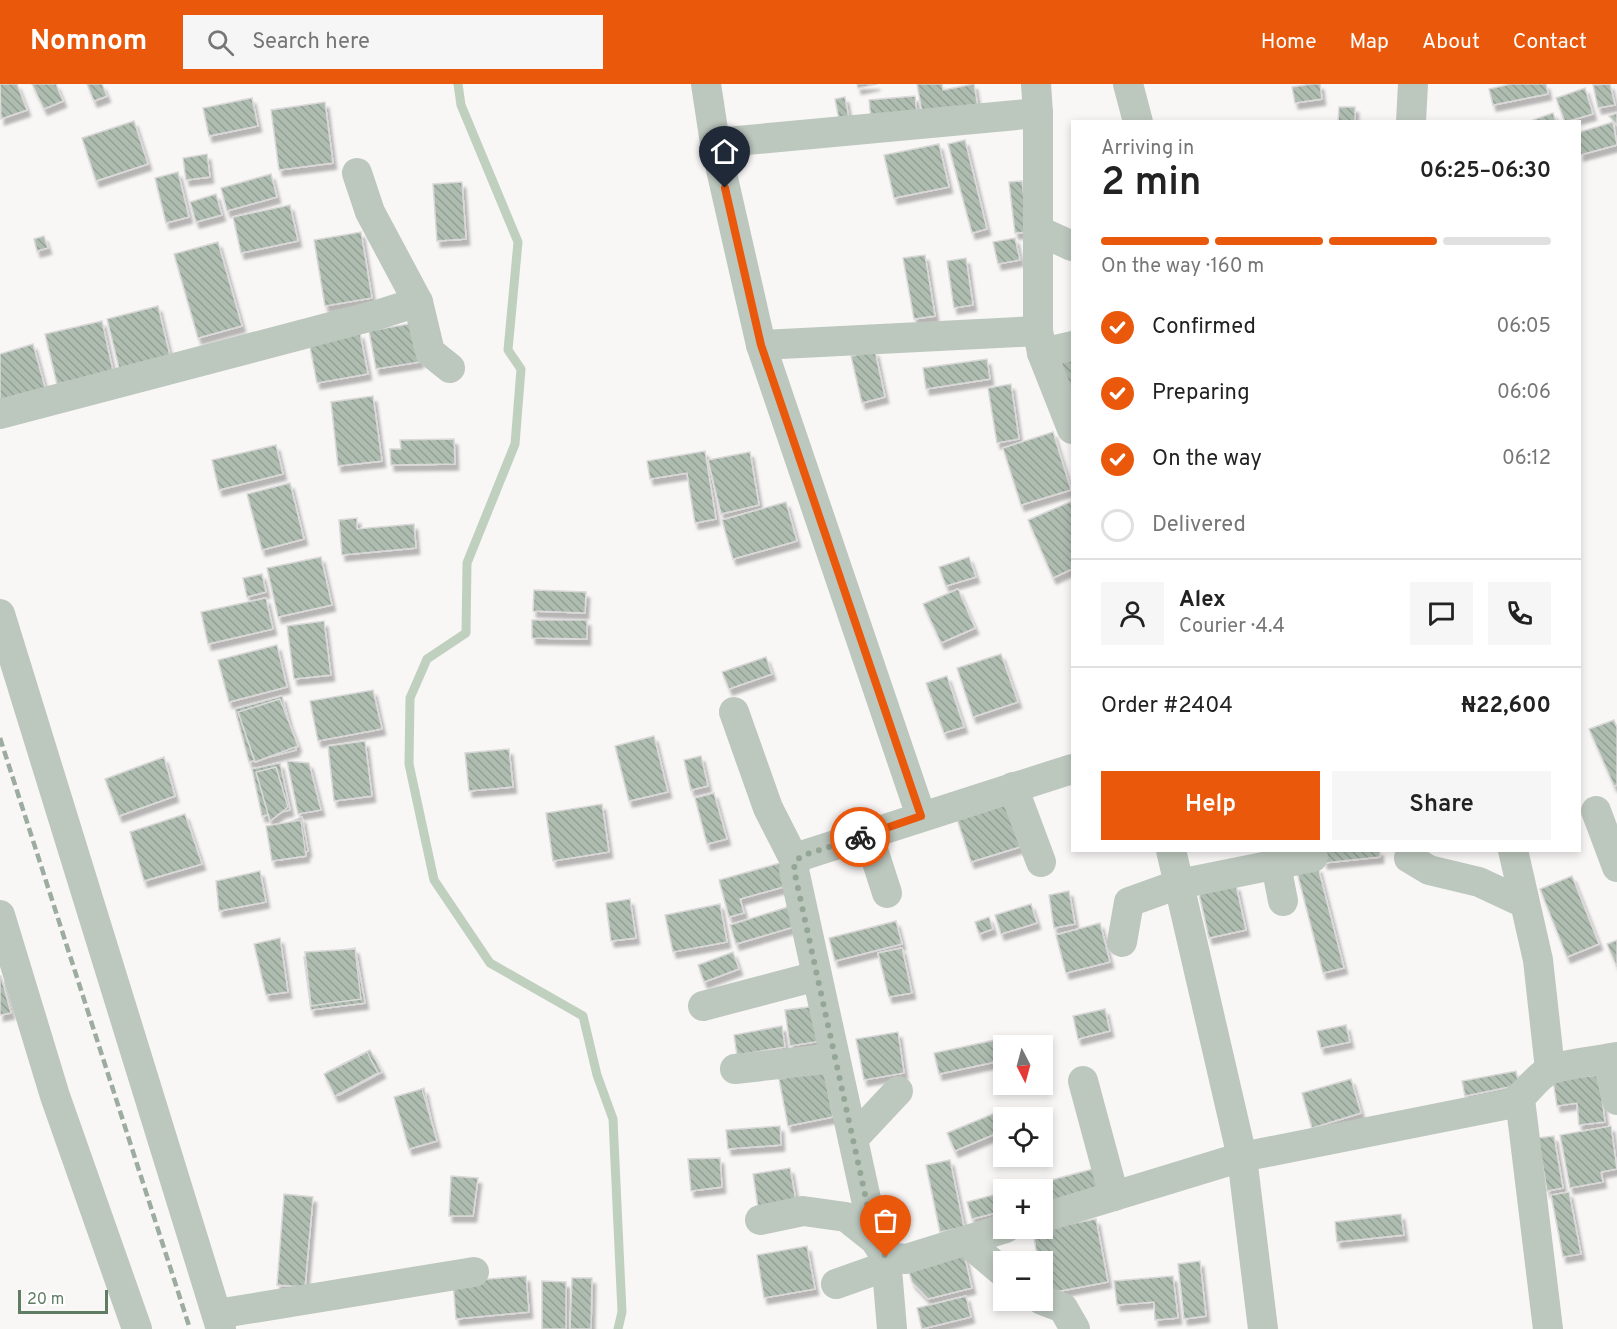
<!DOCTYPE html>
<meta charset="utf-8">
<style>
body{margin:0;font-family:Overpass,sans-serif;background:#f6f6f6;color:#222;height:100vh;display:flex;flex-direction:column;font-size:22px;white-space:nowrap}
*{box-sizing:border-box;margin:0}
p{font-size:20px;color:#767676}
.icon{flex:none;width:33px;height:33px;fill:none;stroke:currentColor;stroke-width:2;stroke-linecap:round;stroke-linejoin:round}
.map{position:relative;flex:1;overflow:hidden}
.drawer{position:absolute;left:1071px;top:36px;width:510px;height:732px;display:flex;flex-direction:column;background:#fff;border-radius:0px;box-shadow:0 3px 9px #0003}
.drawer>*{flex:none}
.needle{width:39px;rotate:174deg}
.tools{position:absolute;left:993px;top:951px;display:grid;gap:12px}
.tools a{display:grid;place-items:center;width:60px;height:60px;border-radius:0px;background:#fff;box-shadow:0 3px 9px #0003;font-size:30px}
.scale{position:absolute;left:18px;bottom:15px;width:90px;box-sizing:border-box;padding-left:6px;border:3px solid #5e7d63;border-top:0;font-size:16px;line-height:21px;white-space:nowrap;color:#5e7d63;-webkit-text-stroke:4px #fff;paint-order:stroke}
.pin{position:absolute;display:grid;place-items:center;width:51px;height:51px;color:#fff;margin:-62px -26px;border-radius:50% 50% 50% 0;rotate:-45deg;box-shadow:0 0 6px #0007}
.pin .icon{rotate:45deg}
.courier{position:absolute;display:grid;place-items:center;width:60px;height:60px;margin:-30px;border:4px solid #ea580c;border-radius:50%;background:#fff;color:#222;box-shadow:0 2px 8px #0007}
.head em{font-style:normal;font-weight:600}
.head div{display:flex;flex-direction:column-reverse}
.head{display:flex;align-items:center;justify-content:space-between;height:102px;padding:0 30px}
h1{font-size:39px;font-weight:600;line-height:45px}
.bar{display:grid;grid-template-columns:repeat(4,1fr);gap:9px 6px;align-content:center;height:72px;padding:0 30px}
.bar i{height:8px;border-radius:4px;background:#e0e0e0}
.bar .active{background:#ea580c}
.bar p{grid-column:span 4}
.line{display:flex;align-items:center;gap:15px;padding:0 30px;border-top:2px solid #e0e0e0}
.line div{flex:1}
.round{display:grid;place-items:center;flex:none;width:63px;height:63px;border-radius:0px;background:#f6f6f6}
ol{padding:0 30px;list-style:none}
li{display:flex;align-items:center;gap:18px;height:66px}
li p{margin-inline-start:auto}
li .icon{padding:6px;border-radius:50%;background:#ea580c;color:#fff;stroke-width:4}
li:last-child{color:#767676}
li i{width:33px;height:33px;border:3px solid #e0e0e0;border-radius:50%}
.action{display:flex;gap:12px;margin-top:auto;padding:12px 30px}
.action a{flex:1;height:69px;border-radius:0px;background:#ea580c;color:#fff;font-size:24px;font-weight:600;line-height:69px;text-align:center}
.action a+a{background:#f6f6f6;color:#222}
header{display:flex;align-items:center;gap:36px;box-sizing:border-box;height:84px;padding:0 30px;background:#ea580c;color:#fff}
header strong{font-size:28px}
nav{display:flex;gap:33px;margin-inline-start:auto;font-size:21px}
.search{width:420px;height:54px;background:#f6f6f6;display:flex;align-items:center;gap:15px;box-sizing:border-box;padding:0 21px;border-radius:0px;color:#767676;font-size:22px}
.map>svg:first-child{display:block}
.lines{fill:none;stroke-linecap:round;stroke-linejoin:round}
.stream{stroke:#c0d0bf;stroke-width:9}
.building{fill:url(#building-back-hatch);stroke:#dad8d9;stroke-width:1.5;filter:url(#shadow)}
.minor{stroke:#bcc7be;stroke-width:30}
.rail{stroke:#9cac9f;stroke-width:4.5;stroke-dasharray:9 4.5;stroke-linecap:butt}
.done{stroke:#94a796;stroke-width:6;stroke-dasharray:0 10.8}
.route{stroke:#ea580c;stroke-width:8}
</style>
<header>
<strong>Nomnom</strong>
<div class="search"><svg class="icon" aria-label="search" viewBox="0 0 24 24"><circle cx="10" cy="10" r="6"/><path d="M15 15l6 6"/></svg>Search here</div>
<nav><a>Home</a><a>Map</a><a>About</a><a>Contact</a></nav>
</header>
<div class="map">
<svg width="1617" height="1245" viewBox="0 0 1617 1245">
<defs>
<pattern id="building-back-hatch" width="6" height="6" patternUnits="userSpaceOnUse" patternTransform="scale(1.5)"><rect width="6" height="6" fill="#afbdb1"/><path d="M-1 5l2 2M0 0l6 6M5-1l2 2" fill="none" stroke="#929f94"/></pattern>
<filter id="shadow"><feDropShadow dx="3.5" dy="6" stdDeviation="1.5" flood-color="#0004"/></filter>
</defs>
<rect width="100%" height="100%" fill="#f9f6f6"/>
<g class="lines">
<path class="stream" d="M 458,0 L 461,21 L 518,158 L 508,266 L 521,285 L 515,360 L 467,479 L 466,549 L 427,575 L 410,614 L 409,680 L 434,796 L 490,879 L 583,932 L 597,991 L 613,1035 L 622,1228 L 618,1245"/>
</g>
<g class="building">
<path d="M 0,0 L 17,0 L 27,26 L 1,35 Z"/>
<path d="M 32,0 L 56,0 L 63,17 L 44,25 Z"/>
<path d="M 87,0 L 102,0 L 107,12 L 94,17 Z"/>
<path d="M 857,0 L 877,0 L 858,4 Z"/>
<path d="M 917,0 L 942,0 L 943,6 L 974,0 L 978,24 L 923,34 Z"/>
<path d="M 1312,0 L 1320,0 L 1322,15 L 1295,19 L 1292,3 Z"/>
<path d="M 1511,0 L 1546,0 L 1548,10 L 1493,21 L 1489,5 Z"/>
<path d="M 1610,0 L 1615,21 L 1598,24 L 1593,1 Z"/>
<path d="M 1585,4 L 1593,30 L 1565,38 L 1556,14 Z"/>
<path d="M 915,12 L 917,31 L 871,35 L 869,16 Z"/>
<path d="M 845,13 L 849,35 L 839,36 L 835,15 Z"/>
<path d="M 252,14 L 258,42 L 209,52 L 203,24 Z"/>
<path d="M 325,18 L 333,79 L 279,86 L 271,26 Z"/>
<path d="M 1339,23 L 1355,23 L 1355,38 L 1338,38 Z"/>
<path d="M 1553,29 L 1556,38 L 1534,38 L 1533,36 Z"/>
<path d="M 1617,29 L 1617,41 L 1609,32 Z"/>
<path d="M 134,37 L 148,80 L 96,97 L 82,54 Z"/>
<path d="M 1613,38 L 1617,61 L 1580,71 L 1580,48 Z"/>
<path d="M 965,56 L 987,145 L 972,149 L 948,60 Z"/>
<path d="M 939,60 L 949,103 L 894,114 L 884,71 Z"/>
<path d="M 207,70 L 210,93 L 186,96 L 183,74 Z"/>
<path d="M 178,88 L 189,133 L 166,139 L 155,94 Z"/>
<path d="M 271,90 L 277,113 L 227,127 L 221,104 Z"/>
<path d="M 1022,97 L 1028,148 L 1015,149 L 1009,98 Z"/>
<path d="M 462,98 L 466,155 L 437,157 L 433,100 Z"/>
<path d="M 216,110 L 222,131 L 196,138 L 190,118 Z"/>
<path d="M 290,121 L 298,157 L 241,169 L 233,133 Z"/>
<path d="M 361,148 L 372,214 L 325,222 L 314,156 Z"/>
<path d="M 44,152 L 48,164 L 37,167 L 34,155 Z"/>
<path d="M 1015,154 L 1020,176 L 998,180 L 993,158 Z"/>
<path d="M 218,158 L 242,242 L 198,254 L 174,170 Z"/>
<path d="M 925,171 L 935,232 L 914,235 L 903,174 Z"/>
<path d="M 966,174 L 973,221 L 954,224 L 947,177 Z"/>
<path d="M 158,222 L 170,272 L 119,284 L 107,235 Z"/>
<path d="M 102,237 L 113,287 L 57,300 L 45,250 Z"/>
<path d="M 414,239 L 420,278 L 376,285 L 369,247 Z"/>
<path d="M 360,249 L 368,290 L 317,299 L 309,258 Z"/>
<path d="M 33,260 L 46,307 L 0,320 L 0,270 Z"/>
<path d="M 875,267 L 885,313 L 862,319 L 851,272 Z"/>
<path d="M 987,275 L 990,295 L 926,305 L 923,284 Z"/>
<path d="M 1072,276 L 1072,330 L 1060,279 Z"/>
<path d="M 1011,300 L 1019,355 L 997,359 L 988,304 Z"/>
<path d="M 373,312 L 382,377 L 338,382 L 331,318 Z"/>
<path d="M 1053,348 L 1071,406 L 1021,421 L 1003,364 Z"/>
<path d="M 454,355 L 455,380 L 391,381 L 390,365 L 401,365 L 400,356 Z"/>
<path d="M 276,361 L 283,390 L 219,406 L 212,376 Z"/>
<path d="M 705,367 L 716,435 L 695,439 L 687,389 L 650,395 L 647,377 Z"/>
<path d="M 750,368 L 759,421 L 721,430 L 708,376 Z"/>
<path d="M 290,399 L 304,455 L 262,466 L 247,410 Z"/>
<path d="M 1072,417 L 1072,485 L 1053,494 L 1028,436 Z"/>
<path d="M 786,418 L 797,457 L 733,475 L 722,436 Z"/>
<path d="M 357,434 L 357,445 L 414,440 L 416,464 L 342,471 L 339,436 Z"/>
<path d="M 321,473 L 332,521 L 278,533 L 267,484 Z"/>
<path d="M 969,473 L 976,493 L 946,502 L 939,483 Z"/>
<path d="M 262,490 L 266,508 L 247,513 L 243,494 Z"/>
<path d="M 958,505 L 975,544 L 941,559 L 923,520 Z"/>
<path d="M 534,506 L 586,508 L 585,529 L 533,527 Z"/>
<path d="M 266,514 L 273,545 L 208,560 L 201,528 Z"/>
<path d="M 532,536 L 587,536 L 587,555 L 532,554 Z"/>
<path d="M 324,537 L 331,591 L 294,595 L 287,542 Z"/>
<path d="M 277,561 L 287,603 L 229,618 L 218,576 Z"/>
<path d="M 1001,570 L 1018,618 L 973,633 L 957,584 Z"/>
<path d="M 766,573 L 772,590 L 729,605 L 722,588 Z"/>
<path d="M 947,592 L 964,643 L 944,649 L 926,599 Z"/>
<path d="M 373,606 L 382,645 L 318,657 L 310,617 Z"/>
<path d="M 282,612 L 296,666 L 249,678 L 235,625 Z"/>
<path d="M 280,615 L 298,662 L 255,678 L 238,628 Z"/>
<path d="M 1614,636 L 1617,644 L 1617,701 L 1614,702 L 1589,645 Z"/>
<path d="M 654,652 L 668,708 L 629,717 L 615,662 Z"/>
<path d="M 365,657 L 372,712 L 334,717 L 328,662 Z"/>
<path d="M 509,665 L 513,703 L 469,707 L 465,669 Z"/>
<path d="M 701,672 L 708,702 L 691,706 L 684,676 Z"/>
<path d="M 164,673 L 175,712 L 119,732 L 105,695 Z"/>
<path d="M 287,677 L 309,679 L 321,726 L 298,730 Z"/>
<path d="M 280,679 L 290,726 L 262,732 L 252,685 Z"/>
<path d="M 276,683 L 288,723 L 270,737 L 256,688 Z"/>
<path d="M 714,709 L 727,755 L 707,760 L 695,714 Z"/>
<path d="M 1008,718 L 1023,762 L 971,778 L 957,735 Z"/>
<path d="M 602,720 L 609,768 L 553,777 L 546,729 Z"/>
<path d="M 185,730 L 202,780 L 144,797 L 130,748 Z"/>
<path d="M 302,733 L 308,767 L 281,776 L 273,745 Z"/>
<path d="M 301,736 L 306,772 L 272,777 L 266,742 Z"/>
<path d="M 1322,766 L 1380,766 L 1380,773 L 1324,779 Z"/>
<path d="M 780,779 L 787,802 L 740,815 L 744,829 L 729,833 L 719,796 Z"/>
<path d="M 1318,783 L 1344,884 L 1323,889 L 1297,788 Z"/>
<path d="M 260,787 L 266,818 L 219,827 L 216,797 Z"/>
<path d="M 1572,792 L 1599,860 L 1567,873 L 1540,805 Z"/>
<path d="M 1236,801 L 1246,846 L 1209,854 L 1199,810 Z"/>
<path d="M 1069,807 L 1075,840 L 1054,844 L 1049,811 Z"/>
<path d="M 630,815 L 636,854 L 611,857 L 606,819 Z"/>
<path d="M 720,820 L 727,858 L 673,868 L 665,831 Z"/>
<path d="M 1031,820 L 1037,839 L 1001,850 L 995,831 Z"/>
<path d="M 791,822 L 797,842 L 736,860 L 730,841 Z"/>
<path d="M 989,833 L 993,845 L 979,850 L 975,838 Z"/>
<path d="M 896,837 L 902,860 L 835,877 L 829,854 Z"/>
<path d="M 1100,839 L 1110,878 L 1066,889 L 1056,851 Z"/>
<path d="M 280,854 L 288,908 L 266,911 L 254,860 Z"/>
<path d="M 1617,856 L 1617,883 L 1607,860 Z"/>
<path d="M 355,864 L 365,919 L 311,926 L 304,873 Z"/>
<path d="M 902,864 L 912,909 L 889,913 L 878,869 Z"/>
<path d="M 355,865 L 361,915 L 311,922 L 305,868 Z"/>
<path d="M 733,868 L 739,885 L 704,898 L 698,881 Z"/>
<path d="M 0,892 L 1,892 L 11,929 L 0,931 Z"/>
<path d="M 816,922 L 821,957 L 790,962 L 785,926 Z"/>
<path d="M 1105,925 L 1110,947 L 1078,955 L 1073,932 Z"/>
<path d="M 1346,941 L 1350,958 L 1321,964 L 1317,947 Z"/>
<path d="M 782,942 L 785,963 L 737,971 L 734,951 Z"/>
<path d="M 898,948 L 904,989 L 864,996 L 856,955 Z"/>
<path d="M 995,956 L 1000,977 L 939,990 L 934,969 Z"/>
<path d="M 370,966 L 382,988 L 339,1011 L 327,988 Z"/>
<path d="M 367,968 L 378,989 L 335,1012 L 324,990 Z"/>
<path d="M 824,986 L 833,1033 L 788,1042 L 779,995 Z"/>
<path d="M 1516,987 L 1519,1001 L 1465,1012 L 1462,997 Z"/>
<path d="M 1599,991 L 1605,1038 L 1579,1041 L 1577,1019 L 1557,1022 L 1553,996 Z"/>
<path d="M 1351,995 L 1361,1029 L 1312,1044 L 1302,1009 Z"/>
<path d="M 424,1004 L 435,1054 L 408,1062 L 397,1015 Z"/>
<path d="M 422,1005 L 437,1057 L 409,1065 L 394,1013 Z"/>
<path d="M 995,1029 L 1002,1047 L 955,1067 L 947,1049 Z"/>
<path d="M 780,1042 L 781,1061 L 728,1065 L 726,1046 Z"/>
<path d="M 1611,1042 L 1617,1085 L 1601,1088 L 1603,1098 L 1570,1104 L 1560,1051 Z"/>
<path d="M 1554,1052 L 1563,1104 L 1547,1107 L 1538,1054 Z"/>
<path d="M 720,1074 L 722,1103 L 691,1107 L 688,1075 Z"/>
<path d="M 950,1076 L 964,1143 L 940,1148 L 926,1081 Z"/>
<path d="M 790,1084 L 796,1117 L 758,1123 L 753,1090 Z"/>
<path d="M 1093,1085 L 1098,1105 L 1042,1120 L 1042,1106 L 1029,1106 L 1028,1102 Z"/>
<path d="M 451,1092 L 478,1094 L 473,1132 L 449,1132 Z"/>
<path d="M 1004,1108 L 1004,1127 L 972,1135 L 967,1118 Z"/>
<path d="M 1569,1108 L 1581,1170 L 1563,1173 L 1551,1111 Z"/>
<path d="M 284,1110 L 313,1113 L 305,1203 L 277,1201 Z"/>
<path d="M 1401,1130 L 1404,1151 L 1337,1158 L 1335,1138 Z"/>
<path d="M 1096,1135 L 1108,1198 L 1044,1210 L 1042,1178 L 1038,1178 L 1033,1147 Z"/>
<path d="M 807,1162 L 815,1205 L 764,1214 L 757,1171 Z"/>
<path d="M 964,1170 L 972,1204 L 928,1215 L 912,1198 L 908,1184 Z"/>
<path d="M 1200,1177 L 1206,1232 L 1184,1235 L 1178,1180 Z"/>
<path d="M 526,1192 L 529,1228 L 456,1235 L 453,1198 Z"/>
<path d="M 1173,1192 L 1178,1234 L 1155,1236 L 1154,1218 L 1117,1221 L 1114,1197 Z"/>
<path d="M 572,1194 L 592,1194 L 591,1245 L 570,1245 Z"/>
<path d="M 542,1197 L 566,1198 L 566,1245 L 542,1245 Z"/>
<path d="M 966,1212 L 971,1233 L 922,1245 L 917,1224 Z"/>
</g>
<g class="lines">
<g class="minor">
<path d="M 706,0 L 715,59 L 761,261 L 921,732"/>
<path d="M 1036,0 L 1038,29 L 1038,247 L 1042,269 L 1072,345"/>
<path d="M 1128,0 L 1138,38"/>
<path d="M 1411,38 L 1413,0"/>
<path d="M 715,59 L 1038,29"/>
<path d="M 357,89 L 370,128 L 418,218 L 430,268 L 450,284"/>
<path d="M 1039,147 L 1072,162"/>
<path d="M 761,261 L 1038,247"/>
<path d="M 1042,269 L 1072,262"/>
<path d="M 0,330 L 380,230 L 418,218"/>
<path d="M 0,530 L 221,1245"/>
<path d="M 734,628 L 768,724 L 795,777 L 794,786 L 875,1156 L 886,1173 L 892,1245"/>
<path d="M 1013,703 L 1041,778"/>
<path d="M 1596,727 L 1617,783"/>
<path d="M 868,750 L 887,809"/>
<path d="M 1171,766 L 1242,1073 L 1263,1245"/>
<path d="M 1513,766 L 1538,876 L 1550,985"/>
<path d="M 1409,774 L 1429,786 L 1479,798 L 1524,819"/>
<path d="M 795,777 L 804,771 L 1072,685"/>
<path d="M 1276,781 L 1283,817"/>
<path d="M 0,831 L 55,1012 L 137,1245"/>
<path d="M 1122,858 L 1129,818 L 1179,800 L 1313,773"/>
<path d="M 703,922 L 817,892"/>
<path d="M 1607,975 L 1617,1016"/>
<path d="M 735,985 L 835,974"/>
<path d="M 1083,997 L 1114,1112"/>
<path d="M 1520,1015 L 1548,1245"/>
<path d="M 853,1055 L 898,1007"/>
<path d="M 1042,1134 L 1242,1073 L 1509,1020 C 1526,1012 1533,996 1548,987 C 1558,981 1602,976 1617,973"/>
<path d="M 760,1136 L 803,1127 L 846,1133 L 875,1156"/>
<path d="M 966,1157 L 1004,1189"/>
<path d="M 886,1173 L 906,1175 L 1006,1144"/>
<path d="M 836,1200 L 887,1182"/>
<path d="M 1042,1216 L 1063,1224 L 1075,1245"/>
<path d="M 217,1230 L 474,1188"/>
</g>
<path class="rail" d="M 0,654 L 190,1245"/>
</g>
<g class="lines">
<path class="done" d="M 860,753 L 804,771 L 795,777 L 794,786 L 875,1156 L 886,1173"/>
<path class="route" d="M 725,104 L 761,261 L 921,732 L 860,753"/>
</g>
</svg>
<div class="tools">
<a><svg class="needle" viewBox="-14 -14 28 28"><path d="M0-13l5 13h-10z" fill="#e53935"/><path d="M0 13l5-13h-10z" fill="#767676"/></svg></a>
<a><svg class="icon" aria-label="locate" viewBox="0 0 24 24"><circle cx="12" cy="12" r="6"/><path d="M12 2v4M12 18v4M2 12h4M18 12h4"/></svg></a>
<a>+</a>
<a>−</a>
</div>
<div class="scale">20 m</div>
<div class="pin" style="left:886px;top:1173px;background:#ea580c"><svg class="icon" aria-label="bag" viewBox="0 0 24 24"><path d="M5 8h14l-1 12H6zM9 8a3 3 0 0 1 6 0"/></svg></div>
<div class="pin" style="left:725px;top:104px;background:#1f2937"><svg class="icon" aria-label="home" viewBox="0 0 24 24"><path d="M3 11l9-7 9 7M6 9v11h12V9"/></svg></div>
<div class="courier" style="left:860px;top:753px"><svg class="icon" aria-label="bike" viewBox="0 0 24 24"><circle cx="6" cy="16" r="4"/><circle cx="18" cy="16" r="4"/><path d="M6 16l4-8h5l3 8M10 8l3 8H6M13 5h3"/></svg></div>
<section class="drawer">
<div class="head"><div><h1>2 min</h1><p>Arriving in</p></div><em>06:25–06:30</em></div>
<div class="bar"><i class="active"></i><i class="active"></i><i class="active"></i><i></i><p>On the way · 160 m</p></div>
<ol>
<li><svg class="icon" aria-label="check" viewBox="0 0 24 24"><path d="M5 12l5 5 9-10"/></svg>Confirmed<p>06:05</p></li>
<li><svg class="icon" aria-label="check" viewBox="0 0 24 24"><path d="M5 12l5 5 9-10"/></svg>Preparing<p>06:06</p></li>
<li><svg class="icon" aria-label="check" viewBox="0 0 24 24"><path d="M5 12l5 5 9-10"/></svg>On the way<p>06:12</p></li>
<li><i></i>Delivered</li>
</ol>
<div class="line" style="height:108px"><a class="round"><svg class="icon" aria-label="person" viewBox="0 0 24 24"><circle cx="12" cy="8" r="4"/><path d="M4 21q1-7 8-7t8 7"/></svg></a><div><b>Alex</b><p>Courier · 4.4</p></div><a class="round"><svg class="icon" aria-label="chat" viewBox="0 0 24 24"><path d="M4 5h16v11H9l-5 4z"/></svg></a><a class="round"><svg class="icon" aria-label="phone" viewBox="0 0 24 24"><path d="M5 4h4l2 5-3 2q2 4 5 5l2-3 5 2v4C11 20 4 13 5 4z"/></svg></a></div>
<div class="line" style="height:78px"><div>Order #2404</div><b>₦22,600</b></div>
<div class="action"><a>Help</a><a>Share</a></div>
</section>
</div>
